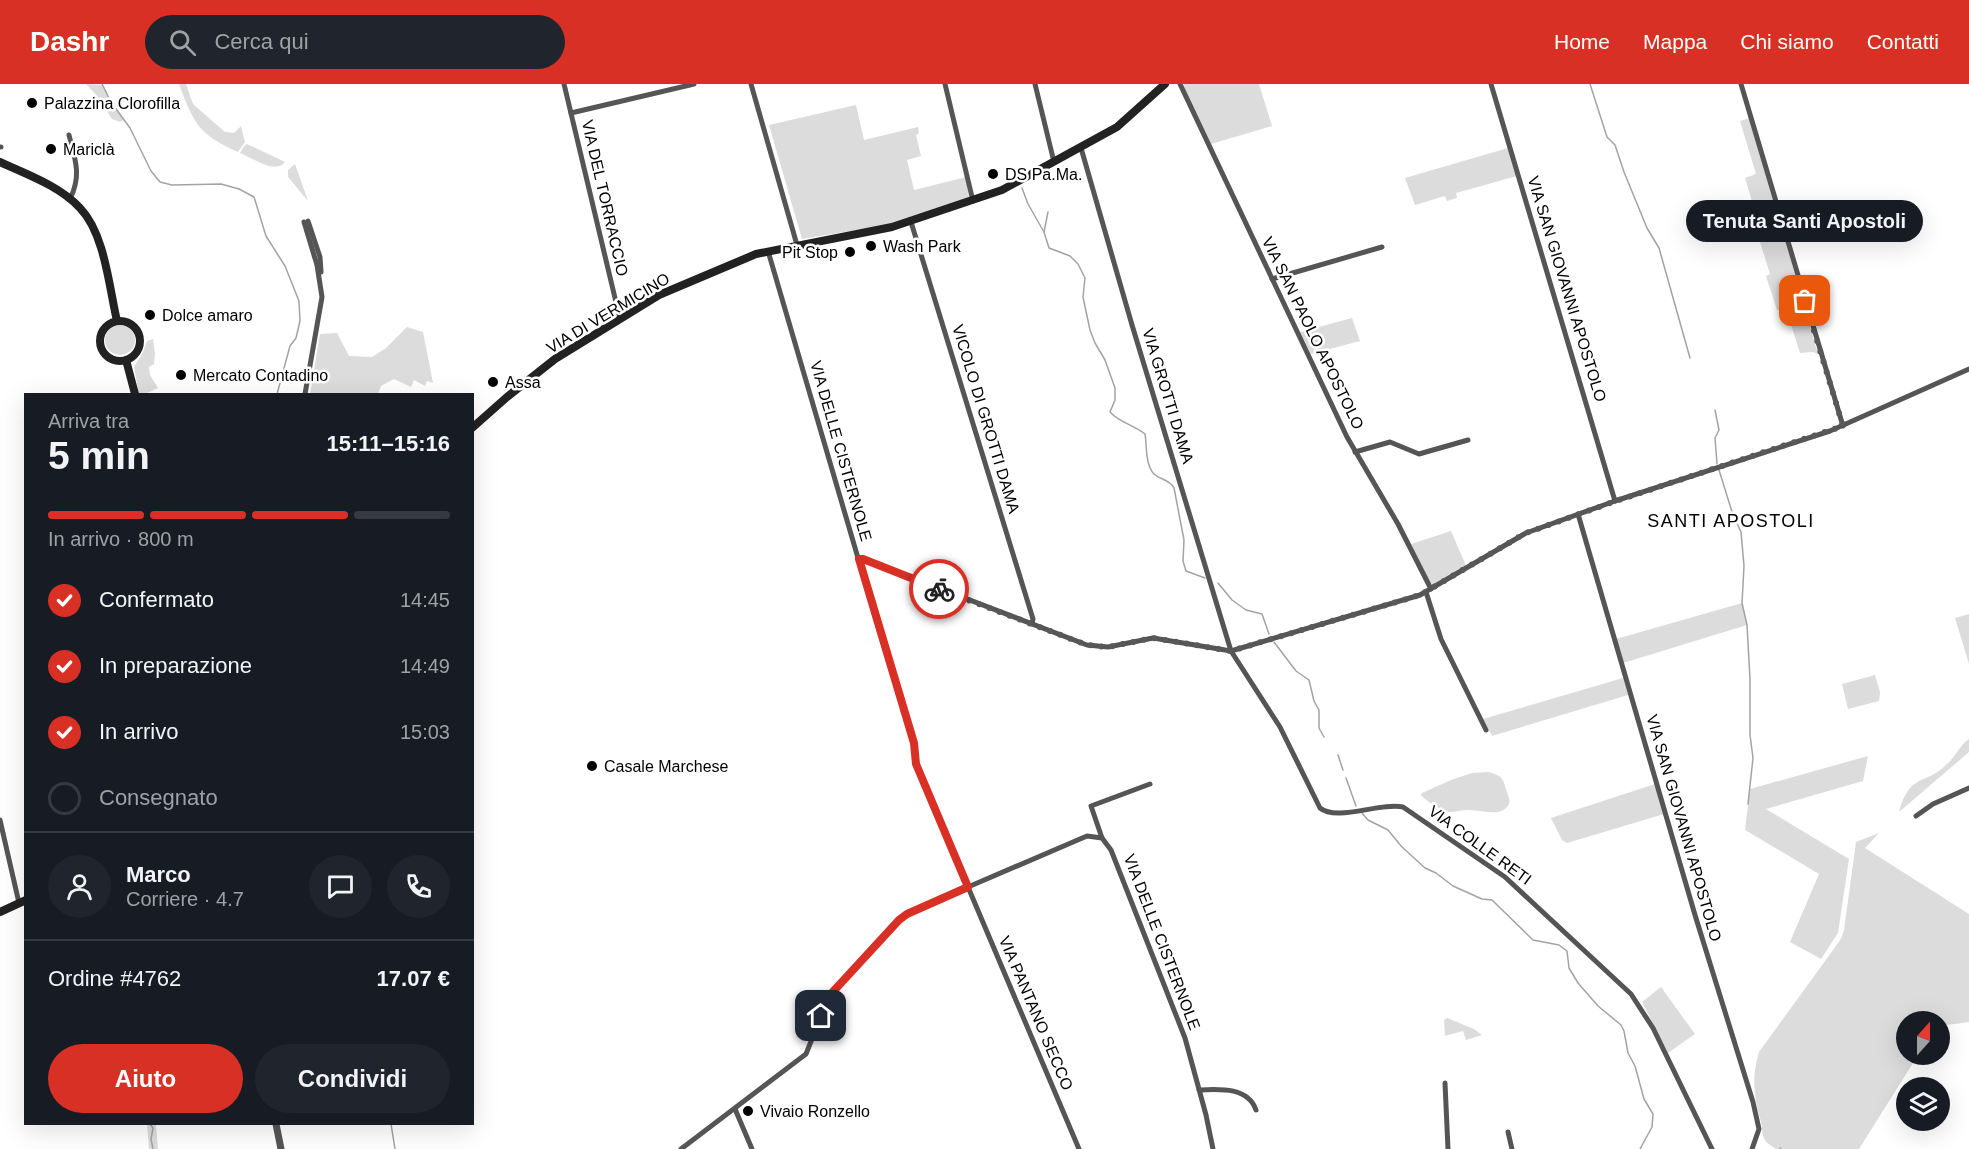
<!DOCTYPE html>
<html lang="it">
<meta charset="utf-8">
<style>
body{margin:0;font-family:Arial,sans-serif;background:#20242c;color:#f1f3f6;height:100vh;display:flex;flex-direction:column;font-size:22px;white-space:nowrap}
*{box-sizing:border-box;margin:0}
p{font-size:20px;color:#9ea1a6}
.icon{flex:none;width:33px;height:33px;fill:none;stroke:currentColor;stroke-width:2;stroke-linecap:round;stroke-linejoin:round}
.map{position:relative;flex:1;overflow:hidden}
.drawer{position:absolute;left:24px;top:309px;width:450px;height:732px;display:flex;flex-direction:column;background:#171b24;border-radius:0px;box-shadow:0 6px 24px #0002}
.drawer>*{flex:none}
.needle{width:39px;rotate:21deg}
.fabs{position:absolute;left:1896px;top:927px;display:grid;gap:12px}
.fabs a{display:grid;place-items:center;width:54px;height:54px;border-radius:50%;background:#171b24;box-shadow:0 6px 24px #0002;font-size:30px}
.pin{position:absolute;display:grid;place-items:center;width:51px;height:51px;color:#fff;margin:-26px;border-radius:12px;box-shadow:0 3px 9px #0006}
.courier{position:absolute;display:grid;place-items:center;width:60px;height:60px;margin:-30px;border:4px solid #d93025;border-radius:50%;background:#fff;color:#222;box-shadow:0 2px 8px #0007}
.bubble{position:absolute;height:42px;border-radius:21px;background:#171b24;box-shadow:0 6px 24px #0002;font-size:20px;font-weight:700;line-height:42px;text-align:center}
.headline em{font-style:normal;font-weight:700}
.headline div{display:flex;flex-direction:column-reverse}
.headline{display:flex;align-items:center;justify-content:space-between;height:102px;padding:0 24px}
h1{font-size:39px;font-weight:700;line-height:45px}
.bar{display:grid;grid-template-columns:repeat(4,1fr);gap:9px 6px;align-content:center;height:72px;padding:0 24px}
.bar i{height:8px;border-radius:4px;background:#363941}
.bar .selected{background:#d93025}
.bar p{grid-column:span 4}
.line{display:flex;align-items:center;gap:15px;padding:0 24px;border-top:2px solid #363941}
.line div{flex:1}
.round{display:grid;place-items:center;flex:none;width:63px;height:63px;border-radius:32px;background:#20242c}
ol{padding:0 24px;list-style:none}
li{display:flex;align-items:center;gap:18px;height:66px}
li p{margin-inline-start:auto}
li .icon{padding:6px;border-radius:50%;background:#d93025;color:#fff;stroke-width:4}
li:last-child{color:#9ea1a6}
li i{width:33px;height:33px;border:3px solid #363941;border-radius:50%}
.primary-button{display:flex;gap:12px;margin-top:auto;padding:12px 24px}
.primary-button a{flex:1;height:69px;border-radius:36px;background:#d93025;color:#fff;font-size:24px;font-weight:700;line-height:69px;text-align:center}
.primary-button a+a{background:#20242c;color:#f1f3f6}
header{display:flex;align-items:center;gap:36px;box-sizing:border-box;height:84px;padding:0 30px;background:#d93025;color:#fff}
header strong{font-size:28px}
nav{display:flex;gap:33px;margin-inline-start:auto;font-size:21px}
.search{width:420px;height:54px;background:#20242c;display:flex;align-items:center;gap:15px;box-sizing:border-box;padding:0 21px;border-radius:33px;color:#9ea1a6;font-size:22px}
.map>svg:first-child{display:block}
.green{fill:#dcdcdc}
.lines{fill:none;stroke-linecap:round;stroke-linejoin:round}
.stream{stroke:#a3a3a3;stroke-width:1.5}
.pedestrian{stroke:#555;stroke-width:4}
.minor{stroke:#555;stroke-width:5}
.tertiary{stroke:#555;stroke-width:7}
.secondary{stroke:#222;stroke-width:8}
.done{stroke:#595959;stroke-width:6;stroke-dasharray:0 10.8}
.route{stroke:#d93025;stroke-width:8}
.poi-dot{fill:#000;stroke:#fff;stroke-width:2}
.labels{text-anchor:middle;dominant-baseline:central;stroke-width:5;stroke-linejoin:round;paint-order:stroke}
.poi-label{font-size:16px;fill:#000;stroke:#fff;text-anchor:start}
.street-label{font-size:16px;fill:#000;stroke:#fff}
.neighbourhood-label{font-size:18px;letter-spacing:1.5px;fill:#000;stroke:#fff}
</style>
<header>
<strong>Dashr</strong>
<div class="search"><svg class="icon" aria-label="search" viewBox="0 0 24 24"><circle cx="10" cy="10" r="6"/><path d="M15 15l6 6"/></svg>Cerca qui</div>
<nav><a>Home</a><a>Mappa</a><a>Chi siamo</a><a>Contatti</a></nav>
</header>
<div class="map">
<svg width="1969" height="1065" viewBox="0 0 1969 1065">
<rect width="100%" height="100%" fill="#fff"/>
<g class="green">
<path d="M 86,0 L 102,1 L 111,18 L 124,36 L 120,38 L 112,35 L 98,13 Z"/>
<path d="M 179,0 L 186,0 L 193,20 L 225,48 L 234,49 L 241,42 L 245,58 L 238,68 C 198,50 194,40 179,0 Z"/>
<path d="M 1184,0 L 1259,0 L 1272,42 L 1211,60 L 1185,6 Z"/>
<path d="M 856,21 L 864,56 L 918,43 L 919,49 L 916,51 L 921,72 L 907,76 L 914,106 L 966,93 L 969,114 L 898,139 L 802,155 L 769,41 Z"/>
<path d="M 1750,34 L 1818,270 L 1813,268 L 1800,269 L 1786,225 L 1777,226 L 1766,192 L 1770,190 L 1759,155 L 1761,147 L 1745,94 L 1756,90 L 1740,37 Z"/>
<path d="M 247,60 L 285,78 C 275,91 253,74 240,69 L 244,62 Z"/>
<path d="M 1508,64 L 1517,92 L 1456,109 L 1457,114 L 1447,117 L 1445,112 L 1415,121 L 1405,94 Z"/>
<path d="M 295,80 L 307,114 L 308,117 L 288,93 L 288,86 Z"/>
<path d="M 1352,234 L 1360,257 L 1311,270 L 1300,248 Z"/>
<circle cx="120" cy="256" r="15"/>
<path d="M 407,243 L 423,248 L 433,299 L 427,297 L 425,302 L 414,296 L 411,303 L 394,295 L 381,302 L 378,310 L 310,310 L 320,250 L 337,249 L 349,272 L 372,273 L 386,264 Z"/>
<path d="M 153,255 L 155,269 L 154,280 L 149,283 L 150,291 L 158,304 L 145,310 L 139,310 L 134,283 L 143,268 L 147,257 Z"/>
<path d="M 1451,447 L 1466,482 L 1435,501 L 1429,498 L 1411,460 Z"/>
<path d="M 1742,519 L 1747,541 L 1623,579 L 1616,555 Z"/>
<path d="M 1969,530 L 1969,580 L 1955,534 Z"/>
<path d="M 1875,591 L 1880,608 L 1879,617 L 1848,625 L 1842,600 Z"/>
<path d="M 1623,594 L 1628,611 L 1492,652 L 1483,635 Z"/>
<path d="M 1969,655 L 1969,668 L 1899,728 C 1911,687 1924,703 1947,680 C 1956,672 1959,662 1969,655 Z"/>
<path d="M 1868,672 L 1863,697 L 1766,725 L 1849,775 L 1838,849 L 1821,875 L 1790,858 L 1819,790 L 1745,746 L 1750,705 Z"/>
<path d="M 1488,688 C 1497,690 1503,692 1505,702 C 1506,707 1511,716 1509,720 C 1501,735 1480,725 1468,726 C 1462,726 1455,728 1449,728 C 1440,726 1427,718 1421,711 L 1422,709 L 1451,696 L 1472,689 Z"/>
<path d="M 1655,700 L 1664,730 L 1567,759 L 1562,756 L 1551,734 Z"/>
<path d="M 1879,749 L 1865,764 L 1969,830 L 1969,938 L 1940,942 L 1940,938 L 1906,938 L 1906,970 L 1918,971 L 1859,1065 L 1776,1065 C 1773,1062 1767,1060 1765,1056 C 1761,1050 1763,1044 1761,1038 C 1754,1012 1751,994 1759,968 L 1841,855 L 1844,846 L 1856,758 Z"/>
<path d="M 1661,903 L 1695,950 L 1668,969 L 1642,918 Z"/>
<path d="M 1447,934 L 1474,945 L 1482,951 L 1466,956 L 1463,947 L 1445,952 L 1444,936 Z"/>
<path d="M 147,1040 L 155,1040 L 156,1041 L 158,1065 L 149,1065 Z"/>
</g>
<g class="lines">
<g class="stream">
<path d="M 102,0 L 111,18 L 130,44 L 151,87 L 160,98 L 172,101 L 221,100 L 239,105 L 254,113 L 266,152 L 285,182 L 299,217 L 300,237 L 296,254 L 290,262 L 277,310"/>
<path d="M 1590,0 L 1607,53 L 1615,61 L 1624,88 L 1647,144 L 1659,164 L 1690,274"/>
<path d="M 1022,104 L 1028,120 L 1044,148 L 1049,164 L 1070,172 L 1078,180 L 1085,194 L 1083,213 L 1090,246 L 1095,259 L 1105,276 L 1115,304 L 1115,316 L 1110,328 C 1120,339 1134,341 1145,350 C 1147,361 1145,381 1154,390 C 1160,396 1169,395 1174,404 L 1184,456 L 1183,477 L 1186,487 L 1205,494"/>
<path d="M 1044,148 L 1048,128"/>
<path d="M 1715,326 L 1719,346 L 1715,354 L 1717,380"/>
<path d="M 1719,386 L 1733,431 L 1741,448 L 1744,482 L 1742,519 L 1747,541 L 1750,595 L 1750,651 L 1753,674 L 1748,720"/>
<path d="M 1218,499 L 1232,516 L 1246,526 L 1262,530 L 1269,550"/>
<path d="M 1274,558 L 1296,587 L 1309,596 L 1314,617 L 1319,626 L 1319,644 L 1324,653"/>
<path d="M 1338,671 L 1343,686"/>
<path d="M 1346,694 L 1356,722"/>
<path d="M 1362,729 L 1368,736 L 1388,746 L 1402,763 L 1425,784 L 1436,789 L 1453,802 L 1482,815 L 1492,816 L 1533,856 L 1559,861 L 1567,867 L 1569,884 L 1578,899 L 1598,922 L 1621,941 L 1624,947 L 1628,969 L 1635,982 L 1644,1015 L 1653,1030 L 1652,1043 L 1640,1065"/>
<path d="M 150,1040 L 153,1044 L 151,1055 L 153,1065"/>
<path d="M 391,1040 L 395,1065"/>
<path d="M 1780,1064 L 1781,1065"/>
</g>
<g class="pedestrian">
<path d="M 1795,212 L 1798,222"/>
<path d="M 1796,228 L 1801,216"/>
<path d="M 1797,232 L 1800,231"/>
</g>
<g class="minor">
<path d="M 564,0 L 620,235"/>
<path d="M 751,0 L 797,161"/>
<path d="M 945,0 L 973,117"/>
<path d="M 1035,0 L 1054,78"/>
<path d="M 1180,0 L 1347,353 L 1398,440 L 1431,505"/>
<path d="M 1491,0 L 1615,417"/>
<path d="M 1741,0 L 1843,342"/>
<path d="M 571,29 L 694,0"/>
<path d="M 69,51 C 75,75 82,91 70,115"/>
<path d="M 0,63 L 1,63"/>
<path d="M 1081,64 L 1132,241 L 1231,567 L 1280,643 L 1320,724 C 1337,738 1380,718 1403,723 L 1505,793 L 1631,910 L 1653,944 L 1712,1065"/>
<path d="M 308,137 L 320,173 L 321,188"/>
<path d="M 304,138 L 317,181 L 322,213 L 305,310"/>
<path d="M 911,138 L 1033,535 L 1032,540"/>
<path d="M 768,167 L 880,549 L 914,659 L 916,679 L 968,803 L 1087,752 L 1102,754 L 1111,766 L 1185,954 L 1206,1031 L 1213,1065"/>
<path d="M 1272,195 L 1382,163"/>
<path d="M 1355,368 L 1390,358 L 1419,370 L 1468,356"/>
<path d="M 1578,430 L 1695,831 L 1753,1018 L 1759,1045 L 1752,1065"/>
<path d="M 859,475 L 863,475 L 1087,561 L 1108,563 L 1153,554 L 1231,567 L 1420,511 L 1526,449 L 1615,417 L 1830,347 L 1969,285"/>
<path d="M 1426,508 L 1441,555 L 1486,646"/>
<path d="M 1916,732 L 1933,720 L 1969,704"/>
<path d="M 0,736 L 19,819"/>
<path d="M 1102,754 L 1091,722 L 1150,700"/>
<path d="M 1445,999 L 1448,1065"/>
<path d="M 1199,1006 C 1220,1005 1248,1003 1256,1026"/>
<path d="M 735,1025 L 752,1065"/>
<path d="M 1508,1048 L 1512,1065"/>
<path d="M 681,1065 L 806,970 L 829,912 L 899,835 L 907,830 L 968,803 L 1079,1065"/>
</g>
<path class="tertiary" d="M 276,1040 L 281,1065"/>
<g class="secondary">
<path d="M 0,78 C 26,90 60,102 80,124 C 105,150 109,203 117,237"/>
<circle cx="120" cy="257" r="20"/>
<path d="M 126,276 L 135,310"/>
<path d="M 472,344 L 507,313 L 555,275 L 659,211 L 756,170 L 892,143 L 1002,106 L 1117,43 L 1165,0"/>
<path d="M 0,828 L 26,816"/>
</g>
</g>
<g class="lines">
<path class="done" d="M 939,505 L 1087,561 L 1108,563 L 1153,554 L 1231,567 L 1420,511 L 1526,449 L 1616,417 L 1843,342 L 1805,217"/>
<path class="route" d="M 821,932 L 829,912 L 899,836 L 907,830 L 968,803 L 916,680 L 914,659 L 859,475 L 863,475 L 939,505"/>
</g>
<g class="poi-dot">
<circle cx="32" cy="19" r="6"/>
<circle cx="51" cy="65" r="6"/>
<circle cx="993" cy="90" r="6"/>
<circle cx="871" cy="162" r="6"/>
<circle cx="850" cy="168" r="6"/>
<circle cx="150" cy="231" r="6"/>
<circle cx="181" cy="291" r="6"/>
<circle cx="493" cy="298" r="6"/>
<circle cx="592" cy="682" r="6"/>
<circle cx="748" cy="1027" r="6"/>
</g>
<g class="labels">
<g class="poi-label">
<text x="44" y="19">Palazzina Clorofilla</text>
<text x="63" y="65">Mariclà</text>
<text x="1005" y="90">DS Pa.Ma.</text>
<text x="883" y="162">Wash Park</text>
<text x="838" y="168" text-anchor="end">Pit Stop</text>
<text x="162" y="231">Dolce amaro</text>
<text x="193" y="291">Mercato Contadino</text>
<text x="505" y="298">Assa</text>
<text x="604" y="682">Casale Marchese</text>
<text x="760" y="1027">Vivaio Ronzello</text>
</g>
<g class="street-label">
<text transform="translate(605 114) rotate(77)">VIA DEL TORRACCIO</text>
<text transform="translate(1567 205) rotate(73)">VIA SAN GIOVANNI APOSTOLO</text>
<text transform="translate(608 229) rotate(-31)">VIA DI VERMICINO</text>
<text transform="translate(1313 249) rotate(64)">VIA SAN PAOLO APOSTOLO</text>
<text transform="translate(1168 312) rotate(73)">VIA GROTTI DAMA</text>
<text transform="translate(986 335) rotate(73)">VICOLO DI GROTTI DAMA</text>
<text transform="translate(841 367) rotate(74)">VIA DELLE CISTERNOLE</text>
<text transform="translate(1684 744) rotate(74)">VIA SAN GIOVANNI APOSTOLO</text>
<text transform="translate(1480 761) rotate(36)">VIA COLLE RETI</text>
<text transform="translate(1162 858) rotate(69)">VIA DELLE CISTERNOLE</text>
<text transform="translate(1036 929) rotate(67)">VIA PANTANO SECCO</text>
</g>
<g class="neighbourhood-label">
<text x="1731" y="437">SANTI APOSTOLI</text>
</g>
</g>
</svg>
<div class="fabs">
<a><svg class="needle" viewBox="-14 -14 28 28"><path d="M0-13l5 13h-10z" fill="#e53935"/><path d="M0 13l5-13h-10z" fill="#9ea1a6"/></svg></a>
<a><svg class="icon" aria-label="layers" viewBox="0 0 24 24"><path d="M12 4l9 5-9 5-9-5zM3 14l9 5 9-5"/></svg></a>
</div>
<div class="pin" style="left:1805px;top:217px;background:#ea580c"><svg class="icon" aria-label="bag" viewBox="0 0 24 24"><path d="M5 8h14l-1 12H6zM9 8a3 3 0 0 1 6 0"/></svg></div>
<div class="pin" style="left:821px;top:932px;background:#1f2937"><svg class="icon" aria-label="home" viewBox="0 0 24 24"><path d="M3 11l9-7 9 7M6 9v11h12V9"/></svg></div>
<div class="courier" style="left:939px;top:505px"><svg class="icon" aria-label="bike" viewBox="0 0 24 24"><circle cx="6" cy="16" r="4"/><circle cx="18" cy="16" r="4"/><path d="M6 16l4-8h5l3 8M10 8l3 8H6M13 5h3"/></svg></div>
<div class="bubble" style="left:1686px;top:116px;width:237px">Tenuta Santi Apostoli</div>
<section class="drawer">
<div class="headline"><div><h1>5 min</h1><p>Arriva tra</p></div><em>15:11–15:16</em></div>
<div class="bar"><i class="selected"></i><i class="selected"></i><i class="selected"></i><i></i><p>In arrivo · 800 m</p></div>
<ol>
<li><svg class="icon" aria-label="check" viewBox="0 0 24 24"><path d="M5 12l5 5 9-10"/></svg>Confermato<p>14:45</p></li>
<li><svg class="icon" aria-label="check" viewBox="0 0 24 24"><path d="M5 12l5 5 9-10"/></svg>In preparazione<p>14:49</p></li>
<li><svg class="icon" aria-label="check" viewBox="0 0 24 24"><path d="M5 12l5 5 9-10"/></svg>In arrivo<p>15:03</p></li>
<li><i></i>Consegnato</li>
</ol>
<div class="line" style="height:108px"><a class="round"><svg class="icon" aria-label="person" viewBox="0 0 24 24"><circle cx="12" cy="8" r="4"/><path d="M4 21q1-7 8-7t8 7"/></svg></a><div><b>Marco</b><p>Corriere · 4.7</p></div><a class="round"><svg class="icon" aria-label="chat" viewBox="0 0 24 24"><path d="M4 5h16v11H9l-5 4z"/></svg></a><a class="round"><svg class="icon" aria-label="phone" viewBox="0 0 24 24"><path d="M5 4h4l2 5-3 2q2 4 5 5l2-3 5 2v4C11 20 4 13 5 4z"/></svg></a></div>
<div class="line" style="height:78px"><div>Ordine #4762</div><b>17.07 €</b></div>
<div class="primary-button"><a>Aiuto</a><a>Condividi</a></div>
</section>
</div>
